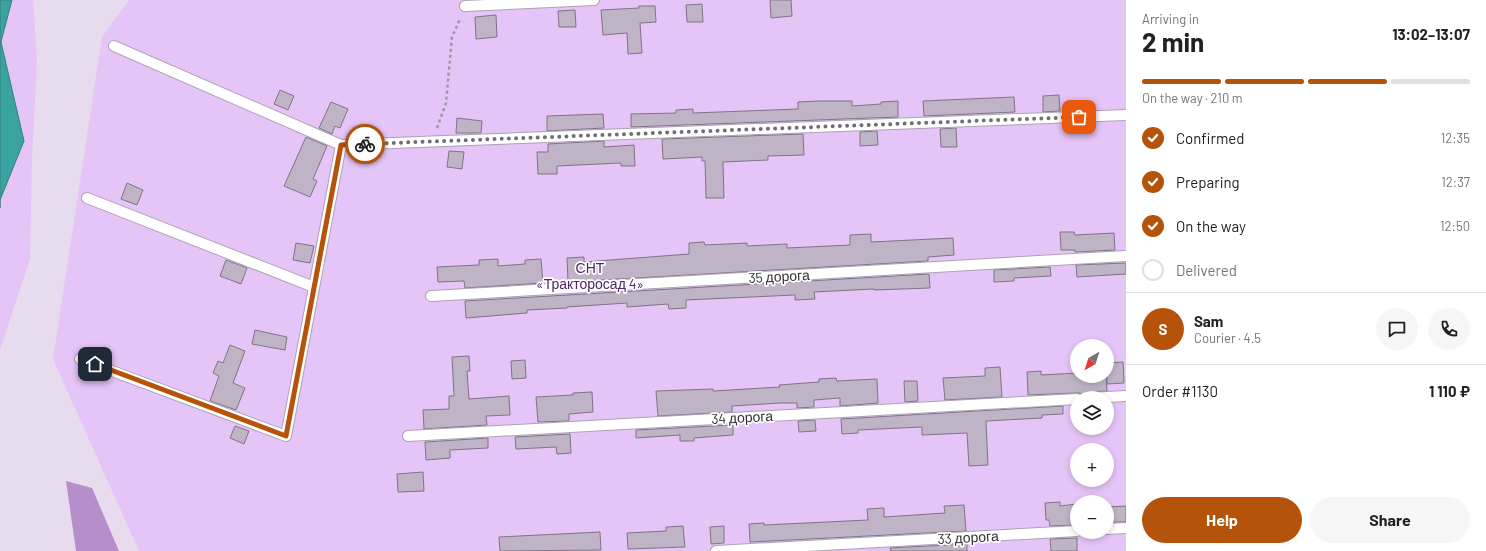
<!DOCTYPE html>
<meta charset="utf-8">
<style>
body{margin:0;font-family:Barlow,sans-serif;background:#f6f6f6;color:#202124;height:100vh;display:flex;flex-direction:column;font-size:15px;white-space:nowrap}
*{box-sizing:border-box;margin:0}
p{font-size:13px;color:#757577}
.icon{flex:none;width:22px;height:22px;fill:none;stroke:currentColor;stroke-width:2;stroke-linecap:round;stroke-linejoin:round}
.map{position:relative;flex:1;overflow:hidden}
.drawer{display:flex;flex-direction:column;background:#fff;width:360px}
.drawer>*{flex:none}
.needle{width:26px;rotate:219deg}
.controls{position:absolute;left:1070px;top:339px;display:grid;gap:8px}
.controls a{display:grid;place-items:center;width:44px;height:44px;border-radius:50%;background:#fff;box-shadow:0 2px 6px #0003;font-size:20px}
.pin{position:absolute;display:grid;place-items:center;width:34px;height:34px;color:#fff;margin:-17px;border-radius:8px;box-shadow:0 2px 6px #0006}
.courier{position:absolute;display:grid;place-items:center;width:40px;height:40px;margin:-20px;border:3px solid #b45309;border-radius:50%;background:#fff;color:#222;box-shadow:0 1px 5px #0007}
.head em{font-style:normal;font-weight:700}
.head div{display:flex;flex-direction:column-reverse}
.head{display:flex;align-items:center;justify-content:space-between;height:68px;padding:0 16px}
h1{font-size:26px;font-weight:700;line-height:30px}
.bar{display:grid;grid-template-columns:repeat(4,1fr);gap:6px 4px;align-content:center;height:48px;padding:0 16px}
.bar i{height:5px;border-radius:3px;background:#e0e0e0}
.bar .active{background:#b45309}
.bar p{grid-column:span 4}
.line{display:flex;align-items:center;gap:10px;padding:0 16px;border-top:1px solid #e0e0e0}
.line div{flex:1}
.round{display:grid;place-items:center;flex:none;width:42px;height:42px;border-radius:21px;background:#f6f6f6}
ol{padding:0 16px;list-style:none}
li{display:flex;align-items:center;gap:12px;height:44px}
li p{margin-inline-start:auto}
li .icon{padding:4px;border-radius:50%;background:#b45309;color:#fff;stroke-width:4}
li:last-child{color:#757577}
li i{width:22px;height:22px;border:2px solid #e0e0e0;border-radius:50%}
.button{display:flex;gap:8px;margin-top:auto;padding:8px 16px}
.button a{flex:1;height:46px;border-radius:24px;background:#b45309;color:#fff;font-size:16px;font-weight:700;line-height:46px;text-align:center}
.button a+a{background:#f6f6f6;color:#202124}
main{display:flex;flex:1;min-height:0}
.map>svg:first-child{display:block}
.green{fill:#e5c4f8;fill-rule:evenodd}
.forest{fill:#b58ecb}
.water{fill:#38a39f;stroke:#378080}
.building{fill:#bfb4c6;stroke:#7f7485}
.lines{fill:none;stroke-linecap:round;stroke-linejoin:round}
.lane-casing{stroke:#ada2b3;stroke-width:12}
.path{stroke:#a097a5;stroke-width:2.5;stroke-dasharray:3 3;stroke-linecap:butt}
.lane{stroke:#fff;stroke-width:10}
.done{stroke:#736c77;stroke-width:4;stroke-dasharray:0 7.2}
.route{stroke:#b45309;stroke-width:5}
.labels{text-anchor:middle;dominant-baseline:central;stroke-width:3.5;stroke-linejoin:round;paint-order:stroke}
.park-label{font-size:14px;fill:#53226a;stroke:#fff}
.street-label{font-size:14px;fill:#343037;stroke:#fff}
</style>
<main>
<div class="map">
<svg width="1126" height="551" viewBox="0 0 1126 551">
<rect width="100%" height="100%" fill="#e7dbee"/>
<g class="green">
<path d="M 0,0 L 33,0 L 37,63 L 32,158 L 30,259 L 0,350 Z"/>
<path d="M 129,0 L 1126,0 L 1126,551 L 139,551 L 53,359 L 102,37 ZM 1077,346 L 1107,346 L 1107,376 L 1077,376 ZM 1077,398 L 1107,398 L 1107,428 L 1077,428 ZM 1077,450 L 1107,450 L 1107,480 L 1077,480 ZM 1077,502 L 1107,502 L 1107,532 L 1077,532 Z"/>
</g>
<path class="forest" d="M 66,481 L 92,488 L 119,551 L 76,551 Z"/>
<path class="water" d="M 0,0 L 12,0 L 1,42 L 24,141 L 0,200 L 0,208 Z"/>
<g class="building">
<path d="M 770,0 L 791,0 L 792,16 L 771,18 Z"/>
<path d="M 702,4 L 703,22 L 687,22 L 686,5 Z"/>
<path d="M 639,6 L 655,6 L 656,22 L 640,23 L 642,53 L 628,54 L 627,33 L 603,35 L 601,10 L 639,8 Z"/>
<path d="M 575,10 L 576,27 L 559,27 L 558,11 Z"/>
<path d="M 496,15 L 497,37 L 476,39 L 475,17 Z"/>
<path d="M 280,90 L 294,96 L 288,110 L 274,104 Z"/>
<path d="M 1059,95 L 1060,111 L 1043,112 L 1043,96 Z"/>
<path d="M 1014,97 L 1015,112 L 924,116 L 923,101 Z"/>
<path d="M 817,101 L 852,101 L 852,106 L 881,104 L 881,102 L 898,101 L 898,117 L 631,127 L 631,114 L 676,113 L 676,110 L 693,109 L 693,113 L 798,109 L 798,102 Z"/>
<path d="M 331,102 L 348,109 L 340,128 L 335,126 L 332,134 L 319,128 Z"/>
<path d="M 603,114 L 604,128 L 547,131 L 547,116 Z"/>
<path d="M 457,118 L 482,121 L 481,133 L 456,133 Z"/>
<path d="M 956,128 L 957,147 L 941,147 L 940,129 Z"/>
<path d="M 877,131 L 878,145 L 860,146 L 860,132 Z"/>
<path d="M 803,134 L 804,155 L 768,156 L 768,160 L 723,162 L 724,198 L 706,198 L 705,161 L 702,161 L 702,157 L 663,159 L 662,139 Z"/>
<path d="M 306,137 L 327,146 L 313,179 L 317,181 L 310,197 L 284,186 Z"/>
<path d="M 604,141 L 604,147 L 634,145 L 635,166 L 621,166 L 621,163 L 557,166 L 557,174 L 538,174 L 537,152 L 548,152 L 548,144 Z"/>
<path d="M 449,151 L 464,152 L 462,169 L 447,167 Z"/>
<path d="M 127,183 L 143,190 L 137,205 L 121,199 Z"/>
<path d="M 1060,232 L 1074,232 L 1075,235 L 1114,233 L 1115,250 L 1075,252 L 1075,250 L 1061,250 Z"/>
<path d="M 871,234 L 871,242 L 953,238 L 954,255 L 928,257 L 928,261 L 568,282 L 567,258 L 584,257 L 584,262 L 689,254 L 689,243 L 704,242 L 705,245 L 747,243 L 747,246 L 787,244 L 787,248 L 850,245 L 850,235 Z"/>
<path d="M 296,243 L 314,246 L 310,263 L 293,260 Z"/>
<path d="M 498,259 L 498,266 L 525,264 L 525,260 L 541,259 L 543,283 L 465,288 L 464,281 L 438,282 L 437,267 L 479,265 L 479,260 Z"/>
<path d="M 226,260 L 247,268 L 241,284 L 220,276 Z"/>
<path d="M 1126,263 L 1126,274 L 1077,277 L 1076,265 Z"/>
<path d="M 1050,267 L 1051,276 L 1014,278 L 1014,281 L 994,282 L 994,270 Z"/>
<path d="M 929,274 L 930,288 L 874,290 L 874,289 L 814,292 L 815,299 L 795,300 L 795,295 L 686,300 L 686,308 L 669,309 L 668,304 L 627,307 L 627,303 L 567,307 L 567,308 L 527,310 L 527,313 L 466,318 L 465,301 Z"/>
<path d="M 255,330 L 287,337 L 285,350 L 252,344 Z"/>
<path d="M 230,345 L 245,351 L 233,383 L 245,388 L 236,410 L 210,401 L 219,376 L 213,373 L 218,361 L 223,363 Z"/>
<path d="M 469,356 L 470,371 L 467,371 L 469,399 L 509,396 L 510,415 L 486,416 L 487,425 L 424,429 L 423,410 L 449,409 L 449,396 L 454,396 L 452,357 Z"/>
<path d="M 525,360 L 526,378 L 512,379 L 511,361 Z"/>
<path d="M 1123,362 L 1124,383 L 1107,384 L 1107,363 Z"/>
<path d="M 1000,367 L 1002,397 L 945,400 L 943,378 L 985,376 L 985,368 Z"/>
<path d="M 1041,371 L 1041,375 L 1077,373 L 1077,376 L 1106,376 L 1107,391 L 1088,392 L 1085,393 L 1083,397 L 1080,393 L 1077,393 L 1028,395 L 1027,372 Z"/>
<path d="M 836,378 L 837,381 L 877,379 L 878,403 L 840,406 L 840,398 L 814,400 L 814,407 L 797,408 L 797,403 L 780,403 L 732,406 L 732,412 L 658,416 L 656,391 L 713,389 L 713,391 L 780,387 L 779,385 L 819,382 L 819,379 Z"/>
<path d="M 904,381 L 917,381 L 918,401 L 905,402 Z"/>
<path d="M 592,392 L 593,412 L 569,414 L 569,421 L 538,422 L 536,397 L 573,395 L 573,393 Z"/>
<path d="M 1063,406 L 1063,414 L 1042,415 L 1042,418 L 986,421 L 988,465 L 969,466 L 967,433 L 922,435 L 922,427 L 858,430 L 858,433 L 842,434 L 841,419 Z"/>
<path d="M 815,420 L 816,431 L 799,432 L 798,421 Z"/>
<path d="M 733,425 L 733,435 L 694,438 L 694,441 L 680,441 L 680,435 L 636,438 L 636,430 Z"/>
<path d="M 235,426 L 249,431 L 244,444 L 230,438 Z"/>
<path d="M 570,434 L 571,453 L 557,454 L 556,447 L 516,449 L 515,437 Z"/>
<path d="M 488,438 L 488,448 L 450,450 L 450,458 L 426,460 L 425,442 Z"/>
<path d="M 423,472 L 424,491 L 398,492 L 397,474 Z"/>
<path d="M 1060,502 L 1060,506 L 1077,504 L 1077,525 L 1050,526 L 1049,520 L 1046,520 L 1045,503 Z"/>
<path d="M 964,505 L 966,531 L 750,542 L 749,524 L 764,523 L 764,525 L 868,520 L 867,509 L 884,508 L 884,517 L 945,513 L 944,506 Z"/>
<path d="M 1126,506 L 1126,522 L 1107,522 L 1107,507 Z"/>
<path d="M 683,526 L 685,547 L 628,549 L 627,533 L 666,531 L 666,527 Z"/>
<path d="M 724,526 L 724,543 L 711,544 L 710,527 Z"/>
<path d="M 600,532 L 601,550 L 500,551 L 499,537 Z"/>
<path d="M 1077,538 L 1077,551 L 1051,551 L 1050,539 Z"/>
<path d="M 967,544 L 967,551 L 891,551 L 890,548 Z"/>
</g>
<g class="lines">
<g class="lane-casing">
<g id="lane">
<path d="M 465,6 L 594,0"/>
<path d="M 114,46 L 341,145 L 1126,115"/>
<path d="M 87,198 L 314,287"/>
<path d="M 431,296 L 1126,256"/>
<path d="M 80,359 L 286,436 L 341,145"/>
<path d="M 1089,398 L 1126,396"/>
<path d="M 408,436 L 1077,399"/>
<path d="M 1107,529 L 1126,528"/>
<path d="M 716,551 L 1077,531"/>
</g>
</g>
<path class="path" d="M 437,128 L 446,103 L 452,37 L 460,19"/>
<use href="#lane" class="lane"/>
</g>
<g class="lines">
<path class="done" d="M 365,144 L 1079,117"/>
<path class="route" d="M 95,364 L 286,436 L 341,145 L 365,144"/>
</g>
<g class="labels">
<g class="park-label">
<text x="590" y="267">СНТ<tspan x="590" dy="16">«Тракторосад 4»</tspan></text>
</g>
<g class="street-label">
<text transform="translate(779 276) rotate(-3)">35 дорога</text>
<text transform="translate(742 417) rotate(-3)">34 дорога</text>
<text transform="translate(968 537) rotate(-3)">33 дорога</text>
</g>
</g>
</svg>
<div class="controls">
<a><svg class="needle" viewBox="-14 -14 28 28"><path d="M0-13l5 13h-10z" fill="#e53935"/><path d="M0 13l5-13h-10z" fill="#757577"/></svg></a>
<a><svg class="icon" aria-label="layers" viewBox="0 0 24 24"><path d="M12 4l9 5-9 5-9-5zM3 14l9 5 9-5"/></svg></a>
<a>+</a>
<a>−</a>
</div>
<div class="pin" style="left:1079px;top:117px;background:#ea580c"><svg class="icon" aria-label="bag" viewBox="0 0 24 24"><path d="M5 8h14l-1 12H6zM9 8a3 3 0 0 1 6 0"/></svg></div>
<div class="pin" style="left:95px;top:364px;background:#1f2937"><svg class="icon" aria-label="home" viewBox="0 0 24 24"><path d="M3 11l9-7 9 7M6 9v11h12V9"/></svg></div>
<div class="courier" style="left:365px;top:144px"><svg class="icon" aria-label="bike" viewBox="0 0 24 24"><circle cx="6" cy="16" r="4"/><circle cx="18" cy="16" r="4"/><path d="M6 16l4-8h5l3 8M10 8l3 8H6M13 5h3"/></svg></div>
</div>
<section class="drawer">
<div class="head"><div><h1>2 min</h1><p>Arriving in</p></div><em>13:02–13:07</em></div>
<div class="bar"><i class="active"></i><i class="active"></i><i class="active"></i><i></i><p>On the way · 210 m</p></div>
<ol>
<li><svg class="icon" aria-label="check" viewBox="0 0 24 24"><path d="M5 12l5 5 9-10"/></svg>Confirmed<p>12:35</p></li>
<li><svg class="icon" aria-label="check" viewBox="0 0 24 24"><path d="M5 12l5 5 9-10"/></svg>Preparing<p>12:37</p></li>
<li><svg class="icon" aria-label="check" viewBox="0 0 24 24"><path d="M5 12l5 5 9-10"/></svg>On the way<p>12:50</p></li>
<li><i></i>Delivered</li>
</ol>
<div class="line" style="height:72px"><b class="round" style="background:#b45309;color:#fff">S</b><div><b>Sam</b><p>Courier · 4.5</p></div><a class="round"><svg class="icon" aria-label="chat" viewBox="0 0 24 24"><path d="M4 5h16v11H9l-5 4z"/></svg></a><a class="round"><svg class="icon" aria-label="phone" viewBox="0 0 24 24"><path d="M5 4h4l2 5-3 2q2 4 5 5l2-3 5 2v4C11 20 4 13 5 4z"/></svg></a></div>
<div class="line" style="height:52px"><div>Order #1130</div><b>1 110 ₽</b></div>
<div class="button"><a>Help</a><a>Share</a></div>
</section>
</main>
